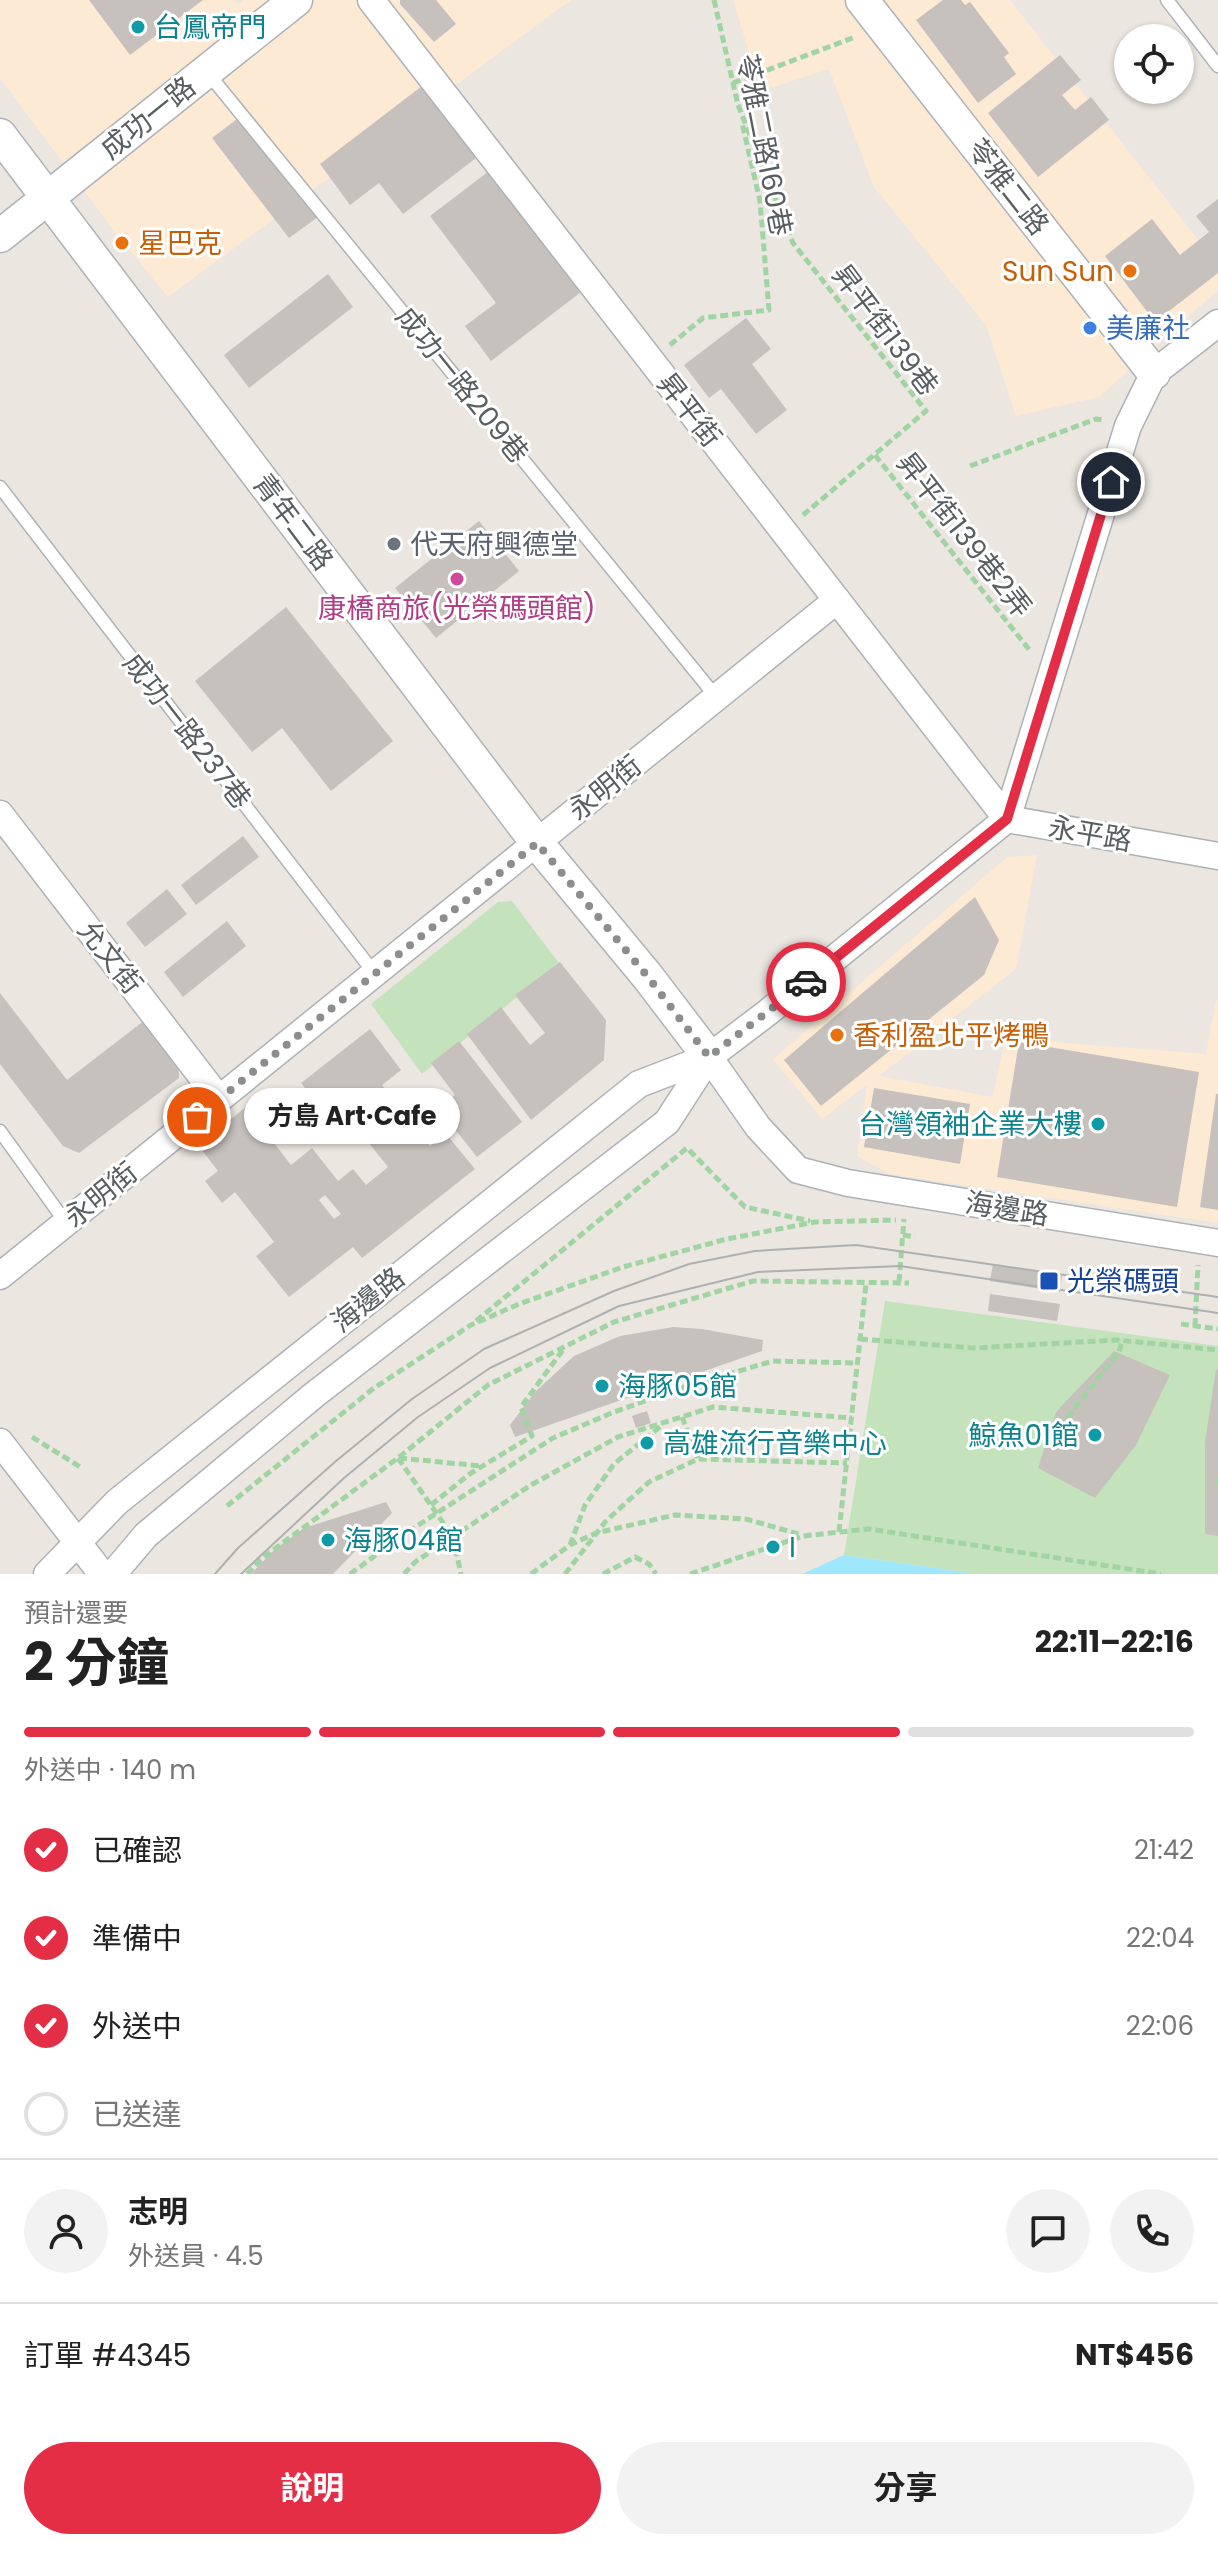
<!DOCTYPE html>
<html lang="zh-TW">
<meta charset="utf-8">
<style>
body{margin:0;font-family:Poppins,"Noto Sans TC",sans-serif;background:#f2f2f2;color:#222;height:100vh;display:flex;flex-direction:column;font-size:30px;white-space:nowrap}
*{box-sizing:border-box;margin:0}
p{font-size:26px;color:#767676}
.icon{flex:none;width:44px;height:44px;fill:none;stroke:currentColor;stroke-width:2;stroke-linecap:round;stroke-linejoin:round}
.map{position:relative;height:1574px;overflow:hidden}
.panel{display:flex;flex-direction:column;background:#fff;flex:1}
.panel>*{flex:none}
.controls{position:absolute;left:1114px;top:24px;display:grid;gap:16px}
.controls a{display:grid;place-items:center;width:80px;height:80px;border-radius:50%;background:#fff;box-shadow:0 2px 6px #0004;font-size:40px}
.pin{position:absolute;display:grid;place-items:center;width:68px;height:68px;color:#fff;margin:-34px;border:4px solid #fff;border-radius:50%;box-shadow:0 2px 8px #0007}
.courier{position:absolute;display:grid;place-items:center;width:80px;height:80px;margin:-40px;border:6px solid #e32e46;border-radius:50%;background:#fff;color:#222;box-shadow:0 2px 10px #0007}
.bubble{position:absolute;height:56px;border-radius:28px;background:#fff;box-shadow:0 2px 6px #0004;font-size:26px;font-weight:700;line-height:56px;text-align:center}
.overview em{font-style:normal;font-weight:700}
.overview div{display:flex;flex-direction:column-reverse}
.overview{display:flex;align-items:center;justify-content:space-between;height:136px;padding:0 24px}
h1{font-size:52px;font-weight:700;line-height:60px}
.bar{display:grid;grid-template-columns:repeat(4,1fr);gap:12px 8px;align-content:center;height:96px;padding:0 24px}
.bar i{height:10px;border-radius:6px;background:#e0e0e0}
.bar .on{background:#e32e46}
.bar p{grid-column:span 4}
.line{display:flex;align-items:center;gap:20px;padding:0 24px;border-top:2px solid #e0e0e0}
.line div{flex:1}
.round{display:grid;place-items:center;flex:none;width:84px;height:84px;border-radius:42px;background:#f2f2f2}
ol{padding:0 24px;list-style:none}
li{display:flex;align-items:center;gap:24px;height:88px}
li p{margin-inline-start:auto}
li .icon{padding:8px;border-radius:50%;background:#e32e46;color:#fff;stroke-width:4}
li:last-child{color:#767676}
li i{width:44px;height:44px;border:4px solid #e0e0e0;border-radius:50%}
.cta{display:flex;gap:16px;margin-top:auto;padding:16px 24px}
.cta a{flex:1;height:92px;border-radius:48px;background:#e32e46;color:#fff;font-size:32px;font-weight:700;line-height:92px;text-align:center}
.cta a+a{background:#f2f2f2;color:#222}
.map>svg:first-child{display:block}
.commercial{fill:#fcead4}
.green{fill:#c4e3bc}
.water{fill:#9fe7fc}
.building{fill:#c6c1bd;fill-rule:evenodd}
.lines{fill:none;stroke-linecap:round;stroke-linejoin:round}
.service-casing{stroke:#aeb2b5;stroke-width:15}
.minor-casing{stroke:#aeb2b5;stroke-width:29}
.tertiary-casing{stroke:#aeb2b5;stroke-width:35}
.path{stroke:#a0d4a2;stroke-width:5;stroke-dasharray:8 4;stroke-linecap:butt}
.service{stroke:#fff;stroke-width:12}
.minor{stroke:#fff;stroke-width:26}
.tertiary{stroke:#fff;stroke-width:32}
.tram{stroke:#afb0b0;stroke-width:2}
.path-bridge{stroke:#a0d4a2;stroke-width:5;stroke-dasharray:8 4;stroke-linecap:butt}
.done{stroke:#8c8e8d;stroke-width:8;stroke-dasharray:0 14.4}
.route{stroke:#e32e46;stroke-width:10}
.culture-dot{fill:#0f9aa8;stroke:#fff;stroke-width:3}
.food-dot{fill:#e8710a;stroke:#fff;stroke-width:3}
.shop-dot{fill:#3f7fe0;stroke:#fff;stroke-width:3}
.worship-dot{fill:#6b7280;stroke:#fff;stroke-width:3}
.hotel-dot{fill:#d1479c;stroke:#fff;stroke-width:3}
.transit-dot{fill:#1a4fb4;stroke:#fff;stroke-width:3}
.labels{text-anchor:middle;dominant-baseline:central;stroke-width:6;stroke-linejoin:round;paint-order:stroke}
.culture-label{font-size:28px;fill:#0d838f;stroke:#fff;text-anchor:start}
.street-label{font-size:28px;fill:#595e60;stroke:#fff}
.food-label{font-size:28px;fill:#c56008;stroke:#fff;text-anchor:start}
.shop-label{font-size:28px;fill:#366cbe;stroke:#fff;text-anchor:start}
.worship-label{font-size:28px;fill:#5b616d;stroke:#fff;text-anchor:start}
.hotel-label{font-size:28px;fill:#b23c85;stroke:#fff}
.transit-label{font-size:28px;fill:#164399;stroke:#fff;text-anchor:start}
</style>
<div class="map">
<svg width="1218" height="1574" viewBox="0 0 1218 1574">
<rect width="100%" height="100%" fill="#ebe6e0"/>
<g class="commercial">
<path d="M 0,0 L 234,0 L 238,4 L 244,0 L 571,0 L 168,297 L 117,235 L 0,78 Z"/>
<path d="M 733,0 L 1010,0 L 1218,265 L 1218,290 L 1099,397 L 1016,416 L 986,325 L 874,187 L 829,69 L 761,91 Z"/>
<path d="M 1037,855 L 1016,969 L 879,1076 L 993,1097 L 1005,1038 L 1206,1054 L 1216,1000 L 1218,1000 L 1218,1223 L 889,1174 L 857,1156 L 867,1085 L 822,1119 L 773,1059 L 1007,857 Z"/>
</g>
<g class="green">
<path d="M 512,901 L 559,963 L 422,1074 L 371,1004 L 498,902 Z"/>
<path d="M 885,1301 L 1218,1346 L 1218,1574 L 978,1574 L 844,1555 Z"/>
</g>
<path class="water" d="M 844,1555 L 978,1574 L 802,1574 Z"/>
<g class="building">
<path d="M 89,0 L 203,0 L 130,55 Z"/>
<path d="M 400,0 L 436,0 L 456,24 L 434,42 L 400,4 Z"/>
<path d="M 943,0 L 961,0 L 965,5 L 970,2 L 1009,53 L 1004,57 L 1016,74 L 978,103 L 916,20 Z"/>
<path d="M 1060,55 L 1081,80 L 1062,95 L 1075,110 L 1091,97 L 1109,120 L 1038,177 L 988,113 Z"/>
<path d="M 422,86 L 476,158 L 403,214 L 379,183 L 350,205 L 320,164 Z"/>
<path d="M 241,116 L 318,217 L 289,238 L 212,138 Z"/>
<path d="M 489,171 L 581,292 L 491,361 L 465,326 L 496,303 L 430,216 Z"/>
<path d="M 1218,199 L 1218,273 L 1155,322 L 1105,256 L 1152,219 L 1180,255 L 1209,232 L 1196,216 Z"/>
<path d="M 328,274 L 353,307 L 249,388 L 224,355 Z"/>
<path d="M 746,318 L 771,349 L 752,364 L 787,410 L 756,434 L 721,389 L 709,398 L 684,365 Z"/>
<path d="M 479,521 L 519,571 L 436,638 L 395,588 Z"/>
<path d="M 286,607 L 393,741 L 331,791 L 282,728 L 252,752 L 195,681 Z"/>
<path d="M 243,836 L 259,857 L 196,905 L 181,885 Z"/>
<path d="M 167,889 L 187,914 L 145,947 L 126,923 Z"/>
<path d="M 975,897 L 999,940 L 984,975 L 821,1106 L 784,1060 Z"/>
<path d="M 227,921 L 246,946 L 183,997 L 164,972 Z"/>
<path d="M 560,962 L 606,1020 L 604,1060 L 531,1120 L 467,1034 L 501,1007 L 530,1045 L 545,1033 L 515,995 Z"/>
<path d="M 0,993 L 67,1080 L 145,1020 L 178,1064 L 179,1078 L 79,1153 L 63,1146 L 0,1064 Z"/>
<path d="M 370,1029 L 401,1070 L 382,1085 L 430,1146 L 446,1134 L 475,1169 L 362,1258 L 353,1247 L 289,1297 L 256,1256 L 274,1242 L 235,1192 L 222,1203 L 205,1181 L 218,1171 L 198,1145 L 246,1107 L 291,1165 L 312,1148 L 338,1181 L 353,1169 L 366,1185 L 388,1167 L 348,1117 L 336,1127 L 301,1083 ZM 325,1195 L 341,1214 L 334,1219 L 319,1200 Z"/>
<path d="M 459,1041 L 522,1122 L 477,1157 L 438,1108 L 455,1095 L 431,1063 Z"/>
<path d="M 1019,1042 L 1199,1072 L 1177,1207 L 997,1177 Z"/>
<path d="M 874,1088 L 970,1104 L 960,1164 L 864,1147 Z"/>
<path d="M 1216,1094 L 1218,1094 L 1218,1210 L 1200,1207 Z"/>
<path d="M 993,1264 L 1062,1275 L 1060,1292 L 990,1281 Z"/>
<path d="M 990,1294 L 1060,1304 L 1057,1321 L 988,1311 Z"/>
<path d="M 673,1327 L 702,1329 L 763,1340 L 762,1351 L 515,1437 L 510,1425 L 535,1392 L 574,1356 L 620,1336 Z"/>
<path d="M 1114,1351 L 1170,1375 L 1136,1445 L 1095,1498 L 1038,1468 L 1056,1412 Z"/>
<path d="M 1216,1369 L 1218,1370 L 1218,1536 L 1205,1534 L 1205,1443 Z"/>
<path d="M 647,1411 L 651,1423 L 636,1428 L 632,1416 Z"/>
<path d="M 386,1502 L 392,1513 L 333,1574 L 251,1574 L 273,1551 L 304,1528 Z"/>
</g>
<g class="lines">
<g class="service-casing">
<g id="service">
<path d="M 1167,0 L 1218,66"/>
<path d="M 207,72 L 717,698"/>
<path d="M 0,487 L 375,974"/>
<path d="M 0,1131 L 66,1223"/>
</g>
</g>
<g class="minor-casing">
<g id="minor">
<path d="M 371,0 L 1007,819"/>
<path d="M 0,814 L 219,1099"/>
<path d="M 1007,819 L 1128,426 L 1154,373 L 1218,323"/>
<path d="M 709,1057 L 758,1127 L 798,1170 L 848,1183 L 1218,1243"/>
<path d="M 0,1276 L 837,600"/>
<path d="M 0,1442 L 102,1574"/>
<path d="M 47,1574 L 117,1502 L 639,1084 L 709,1057 L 767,1013 L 1007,819 L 1218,856"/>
<path d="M 113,1574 L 146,1535 L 314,1395 L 667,1122 L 709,1057"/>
</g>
</g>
<g class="tertiary-casing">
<g id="tertiary">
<path d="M 862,0 L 1154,373"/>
<path d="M 0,135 L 537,843 L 648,977 L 709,1057"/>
<path d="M 0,236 L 296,0"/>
</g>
</g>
<g class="path">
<path d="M 714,0 L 738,105"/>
<path d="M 733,83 L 855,37"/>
<path d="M 738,105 L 793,243 L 926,411 L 803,515"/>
<path d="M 670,345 L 703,318 L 769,310 L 760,201 L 742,123"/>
<path d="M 875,455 L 1031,652"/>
<path d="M 970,466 L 1096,419 L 1103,420"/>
<path d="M 903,1235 L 915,1237"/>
<path d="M 899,1282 L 904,1219"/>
<path d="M 476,1321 L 687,1148 L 745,1207 L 810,1221"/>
<path d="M 1181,1324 L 1218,1329"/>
<path d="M 1195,1326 L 1198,1265"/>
<path d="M 860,1339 L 973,1348 L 1117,1340 L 1218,1350"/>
<path d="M 681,1388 L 773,1361 L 858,1363"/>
<path d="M 682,1417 L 698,1459"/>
<path d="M 1060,1427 L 1119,1352 L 1122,1341"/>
<path d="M 32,1437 L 82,1468"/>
<path d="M 398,1458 L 453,1537 L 461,1574"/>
<path d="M 399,1458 L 481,1466"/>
<path d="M 1218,1485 L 1218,1478"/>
<path d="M 431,1505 L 471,1473 L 532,1436 L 521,1407 L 565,1347"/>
<path d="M 227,1506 L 374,1388 L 471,1325 L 519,1304 L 623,1267 L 727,1239 L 815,1222 L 896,1220"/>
<path d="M 839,1532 L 866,1284"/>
<path d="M 570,1545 L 585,1505 L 614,1464 L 661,1426"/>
<path d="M 247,1574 L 265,1556 L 398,1458 L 488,1385 L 614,1322 L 753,1281 L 909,1283"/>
<path d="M 404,1574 L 415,1562 L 531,1485 L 618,1437 L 713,1407 L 852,1418"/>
<path d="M 531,1574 L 570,1545 L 596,1533 L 675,1515 L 746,1519 L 802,1535"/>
<path d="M 565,1574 L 606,1521 L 649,1482 L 698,1459 L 847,1463"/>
<path d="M 603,1574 L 635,1557 L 649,1564 L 656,1574"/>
<path d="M 690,1574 L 803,1536 L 869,1529 L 1161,1574"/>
</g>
<use href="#service" class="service"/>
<use href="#minor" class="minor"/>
<use href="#tertiary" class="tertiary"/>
<g class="tram">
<path d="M 215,1574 L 238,1548 L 336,1461 L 412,1399 L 484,1349 L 614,1291 L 689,1264 L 755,1251 L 856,1245 L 1218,1297"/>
<path d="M 241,1574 L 344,1478 L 418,1417 L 490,1368 L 619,1306 L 758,1272 L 900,1266 L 1218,1313"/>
</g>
<path class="path-bridge" d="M 350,1574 L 406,1533 L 553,1438 L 614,1412 L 681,1388"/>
</g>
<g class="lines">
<path class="done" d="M 197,1117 L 537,843 L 648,977 L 709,1057 L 806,982"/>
<path class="route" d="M 806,982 L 1007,819 L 1111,482"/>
</g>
<g class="culture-dot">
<circle cx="138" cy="27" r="8"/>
<circle cx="1098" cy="1124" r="8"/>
<circle cx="602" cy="1386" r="8"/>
<circle cx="1095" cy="1435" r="8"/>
<circle cx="647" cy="1443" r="8"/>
<circle cx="328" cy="1540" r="8"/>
<circle cx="773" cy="1547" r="8"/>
</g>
<g class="food-dot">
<circle cx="122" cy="243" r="8"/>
<circle cx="1130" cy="271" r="8"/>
<circle cx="837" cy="1035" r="8"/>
</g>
<circle class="shop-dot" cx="1090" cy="328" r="8"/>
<circle class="worship-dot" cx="394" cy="544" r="8"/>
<circle class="hotel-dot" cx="457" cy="579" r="8"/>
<rect class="transit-dot" x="1039" y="1271" width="20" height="20" rx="4"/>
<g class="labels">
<g class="culture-label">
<text x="154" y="27">台鳳帝門</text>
<text x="1082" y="1124" text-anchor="end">台灣領袖企業大樓</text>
<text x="618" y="1386">海豚05館</text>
<text x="1079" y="1435" text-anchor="end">鯨魚01館</text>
<text x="663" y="1443">高雄流行音樂中心</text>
<text x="344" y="1540">海豚04館</text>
<text x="789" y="1547">I</text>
</g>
<g class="street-label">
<text transform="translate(148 118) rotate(-39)">成功一路</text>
<text transform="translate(764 145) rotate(79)">苓雅二路160巷</text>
<text transform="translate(1008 187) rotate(52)">苓雅二路</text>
<text transform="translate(885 330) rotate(53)">昇平街139巷</text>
<text transform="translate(462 385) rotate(51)">成功一路209巷</text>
<text transform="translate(689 410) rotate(52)">昇平街</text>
<text transform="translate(293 522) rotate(53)">青年二路</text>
<text transform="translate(964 535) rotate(52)">昇平街139巷2弄</text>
<text transform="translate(187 731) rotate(52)">成功一路237巷</text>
<text transform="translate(605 788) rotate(-39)">永明街</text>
<text transform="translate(1090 834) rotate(10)">永平路</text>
<text transform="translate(110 957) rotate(52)">允文街</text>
<text transform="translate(101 1195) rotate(-39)">永明街</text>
<text transform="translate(1007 1209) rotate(9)">海邊路</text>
<text transform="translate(368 1300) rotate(-39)">海邊路</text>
</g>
<g class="food-label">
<text x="138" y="243">星巴克</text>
<text x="1114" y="271" text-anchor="end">Sun Sun</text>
<text x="853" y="1035">香利盈北平烤鴨</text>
</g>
<g class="shop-label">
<text x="1106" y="328">美廉社</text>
</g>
<g class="worship-label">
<text x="410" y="544">代天府興德堂</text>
</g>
<g class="hotel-label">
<text x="457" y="608">康橋商旅(光榮碼頭館)</text>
</g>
<g class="transit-label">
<text x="1067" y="1281">光榮碼頭</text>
</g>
</g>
</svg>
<div class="controls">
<a><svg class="icon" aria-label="locate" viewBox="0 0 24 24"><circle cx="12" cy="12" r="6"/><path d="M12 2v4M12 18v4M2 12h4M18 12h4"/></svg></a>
</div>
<div class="pin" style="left:197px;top:1117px;background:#ea580c"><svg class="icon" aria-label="bag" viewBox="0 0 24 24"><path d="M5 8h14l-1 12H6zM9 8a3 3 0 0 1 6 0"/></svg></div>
<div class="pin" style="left:1111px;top:482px;background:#1f2937"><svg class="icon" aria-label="home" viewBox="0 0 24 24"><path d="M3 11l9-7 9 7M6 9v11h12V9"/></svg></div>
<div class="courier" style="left:806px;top:982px"><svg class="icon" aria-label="car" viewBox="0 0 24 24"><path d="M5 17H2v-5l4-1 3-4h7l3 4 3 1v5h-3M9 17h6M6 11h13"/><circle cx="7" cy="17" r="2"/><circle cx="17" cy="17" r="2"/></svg></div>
<div class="bubble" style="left:244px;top:1088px;width:216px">方島 Art·Cafe</div>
</div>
<section class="panel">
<div class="overview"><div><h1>2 分鐘</h1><p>預計還要</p></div><em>22:11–22:16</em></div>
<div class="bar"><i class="on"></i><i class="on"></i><i class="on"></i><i></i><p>外送中 · 140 m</p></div>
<ol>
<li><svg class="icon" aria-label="check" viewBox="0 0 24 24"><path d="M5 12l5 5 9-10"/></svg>已確認<p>21:42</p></li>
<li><svg class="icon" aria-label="check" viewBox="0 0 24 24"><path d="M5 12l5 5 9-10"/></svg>準備中<p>22:04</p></li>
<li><svg class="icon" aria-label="check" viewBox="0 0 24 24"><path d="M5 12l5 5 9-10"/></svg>外送中<p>22:06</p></li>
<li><i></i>已送達</li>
</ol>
<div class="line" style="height:144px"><a class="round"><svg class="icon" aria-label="person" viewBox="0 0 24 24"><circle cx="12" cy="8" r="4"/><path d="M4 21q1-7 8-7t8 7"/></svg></a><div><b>志明</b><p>外送員 · 4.5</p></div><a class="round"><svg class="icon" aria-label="chat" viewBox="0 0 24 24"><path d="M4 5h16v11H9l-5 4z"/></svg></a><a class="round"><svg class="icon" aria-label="phone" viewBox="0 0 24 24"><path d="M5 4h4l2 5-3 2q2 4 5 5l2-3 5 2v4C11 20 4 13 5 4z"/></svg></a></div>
<div class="line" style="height:104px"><div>訂單 #4345</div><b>NT$456</b></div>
<div class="cta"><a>說明</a><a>分享</a></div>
</section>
